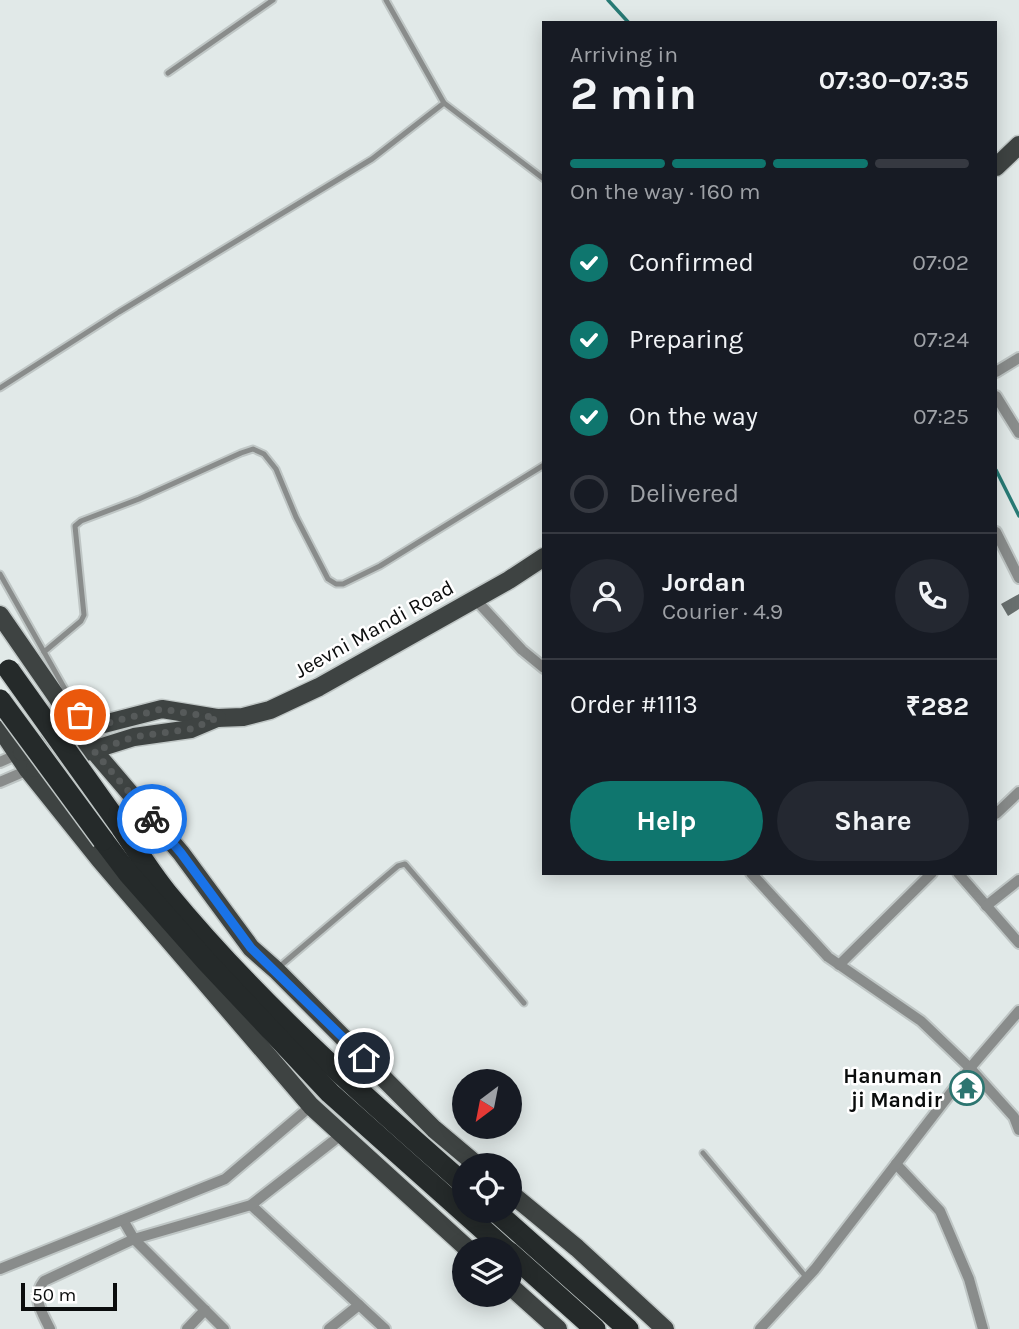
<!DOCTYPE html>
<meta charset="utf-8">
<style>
body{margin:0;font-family:Karla,sans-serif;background:#242831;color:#f1f3f6;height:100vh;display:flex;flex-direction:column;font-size:26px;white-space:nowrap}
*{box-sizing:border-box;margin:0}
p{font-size:23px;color:#9ea1a6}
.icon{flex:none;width:38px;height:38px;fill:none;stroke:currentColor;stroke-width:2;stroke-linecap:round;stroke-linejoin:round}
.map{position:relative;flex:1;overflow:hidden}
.panel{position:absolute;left:542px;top:21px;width:455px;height:854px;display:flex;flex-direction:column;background:#171b24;border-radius:0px;box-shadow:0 4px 18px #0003}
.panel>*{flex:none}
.needle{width:46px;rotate:212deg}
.fabs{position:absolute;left:452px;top:1069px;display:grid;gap:14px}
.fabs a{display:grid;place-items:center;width:70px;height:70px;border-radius:50%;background:#171b24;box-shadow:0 4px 18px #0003;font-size:35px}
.scale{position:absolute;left:21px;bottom:18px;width:96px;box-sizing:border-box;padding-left:7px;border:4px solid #0b0d0d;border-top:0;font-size:19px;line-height:24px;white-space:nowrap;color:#0b0d0d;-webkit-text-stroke:5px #fff;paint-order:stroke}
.pin{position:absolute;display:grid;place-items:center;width:60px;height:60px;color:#fff;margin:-30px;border:4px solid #fff;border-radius:50%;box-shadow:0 2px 7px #0007}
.courier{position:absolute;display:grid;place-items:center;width:70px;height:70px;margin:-35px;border:5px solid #1a73e8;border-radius:50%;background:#fff;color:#222;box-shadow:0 2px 9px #0007}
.head em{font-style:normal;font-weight:700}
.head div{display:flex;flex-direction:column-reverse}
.head{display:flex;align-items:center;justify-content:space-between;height:119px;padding:0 28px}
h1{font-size:46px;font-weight:700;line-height:52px}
.bar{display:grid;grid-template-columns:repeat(4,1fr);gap:10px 7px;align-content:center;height:84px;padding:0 28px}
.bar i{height:9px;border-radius:5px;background:#363941}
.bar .active{background:#0f766e}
.bar p{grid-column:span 4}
.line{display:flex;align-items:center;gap:18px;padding:0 28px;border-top:2px solid #363941}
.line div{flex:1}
.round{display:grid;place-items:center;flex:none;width:74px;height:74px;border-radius:37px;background:#242831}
ol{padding:0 28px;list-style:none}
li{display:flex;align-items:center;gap:21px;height:77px}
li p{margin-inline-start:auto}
li .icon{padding:7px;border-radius:50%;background:#0f766e;color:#fff;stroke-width:4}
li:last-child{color:#9ea1a6}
li i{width:38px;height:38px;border:4px solid #363941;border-radius:50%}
.button{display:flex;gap:14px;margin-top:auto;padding:14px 28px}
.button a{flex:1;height:80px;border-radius:42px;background:#0f766e;color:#fff;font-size:28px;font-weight:700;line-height:80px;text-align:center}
.button a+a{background:#242831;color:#f1f3f6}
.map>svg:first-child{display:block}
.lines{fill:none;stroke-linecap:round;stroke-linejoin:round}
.stream{stroke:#287a75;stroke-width:3.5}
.building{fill:#686f6e}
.lane-casing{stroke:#bfc6c5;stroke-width:9}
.street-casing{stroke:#bfc6c5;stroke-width:14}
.primary-casing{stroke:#bfc6c5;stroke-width:21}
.highway-casing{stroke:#bfc6c5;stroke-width:24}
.lane{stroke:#898c8b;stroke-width:5}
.street{stroke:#898c8b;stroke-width:10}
.primary{stroke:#3e4342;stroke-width:18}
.highway{stroke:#252a2a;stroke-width:21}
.highway-bridge-casing{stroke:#bfc6c5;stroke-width:24;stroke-linecap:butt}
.highway-bridge{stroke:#252a2a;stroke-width:21}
.done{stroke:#565a5a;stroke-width:7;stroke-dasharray:0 12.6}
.route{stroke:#1a73e8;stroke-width:9}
.labels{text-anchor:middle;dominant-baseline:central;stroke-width:5;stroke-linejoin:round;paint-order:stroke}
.street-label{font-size:21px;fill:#0b0d0d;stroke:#fff}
.poi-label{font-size:21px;font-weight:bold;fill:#0b0d0d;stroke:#fff;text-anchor:end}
</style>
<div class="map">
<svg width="1019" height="1329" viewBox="0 0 1019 1329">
<rect width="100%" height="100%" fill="#e1e9e8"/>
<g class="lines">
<g class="stream">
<path d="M 608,0 L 629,23"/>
<path d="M 996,470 L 1019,516"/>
</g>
</g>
<path class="building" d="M 1019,594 L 1019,609 L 1008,616 L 1001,604 Z"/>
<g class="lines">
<g class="lane-casing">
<g id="lane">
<path d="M 386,0 L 444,103 L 544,179"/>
<path d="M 168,73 L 273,0"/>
<path d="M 0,388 L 119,312 L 372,159 L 444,103"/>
<path d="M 0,574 L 83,721"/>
<path d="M 44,652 L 81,621 L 84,615 L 75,526 L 81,521 L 139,499 L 241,453 L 253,449 L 264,454 L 276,469 L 296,517 L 328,579 L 336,584 L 343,584 L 380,566 L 544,465"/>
<path d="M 279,967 L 398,866 L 405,864 L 524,1003"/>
<path d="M 703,1153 L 806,1277"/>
</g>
</g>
<g class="street-casing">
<g id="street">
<path d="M 996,372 L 1019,358"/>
<path d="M 996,396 L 1019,433"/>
<path d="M 996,532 L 1019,578"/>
<path d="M 475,599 L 522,650 L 544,668"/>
<path d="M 0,762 L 18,754"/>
<path d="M 0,782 L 28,770"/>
<path d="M 996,814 L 1019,792"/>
<path d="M 751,873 L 828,957 L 921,1021 L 970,1068 L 1014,1117 L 1019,1130"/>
<path d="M 958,873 L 1019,943"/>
<path d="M 986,906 L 1019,880"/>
<path d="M 839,965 L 932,873"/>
<path d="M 896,1164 L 940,1211 L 969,1279 L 983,1329"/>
<path d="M 251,1205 L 385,1329"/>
<path d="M 123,1220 L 134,1239 L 224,1329"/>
<path d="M 0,1269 L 225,1179 L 311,1106"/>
<path d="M 50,1329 C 42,1312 31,1298 44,1281 L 134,1239 L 251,1205 L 341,1135"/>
<path d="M 187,1329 L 205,1310"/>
<path d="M 329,1329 L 359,1305"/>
<path d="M 760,1329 L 815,1269 L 970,1068 L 1019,1011"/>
</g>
</g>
<g class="primary-casing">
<g id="primary">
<path d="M 996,167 L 1019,145"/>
<path d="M 0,615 L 94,751 L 181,853 L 251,948 L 276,970 L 434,1129 L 478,1166"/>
<path d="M 0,728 L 28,770 L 100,860 L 311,1106 L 469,1250"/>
<path d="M 22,752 L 88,728 L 162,709 L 217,718 L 243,717 L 270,710 L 319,687 L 509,580 L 544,557"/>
<path d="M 35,768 L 134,737 L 191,729 L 217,718"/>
<path d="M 509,1192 L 577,1248 L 665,1329"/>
<path d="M 509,1285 L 558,1329"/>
</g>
</g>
<g class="highway-casing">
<g id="highway">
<path d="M 121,827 C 136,849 150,872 167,893 C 255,1000 360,1093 464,1184"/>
<path d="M 103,840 L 128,873 L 206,961 L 330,1093 L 506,1250"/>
<path d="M 495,1211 L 628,1329"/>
<path d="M 509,1252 L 595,1329"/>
</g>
</g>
<use href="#lane" class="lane"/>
<use href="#street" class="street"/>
<use href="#primary" class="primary"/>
<use href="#highway" class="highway"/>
<g class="highway-bridge-casing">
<g id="highway-bridge">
<path d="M 9,670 L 121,827"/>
<path d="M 0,700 L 103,840"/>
</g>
</g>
<use href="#highway-bridge" class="highway-bridge"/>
</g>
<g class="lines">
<path class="done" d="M 80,715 L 88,728 L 162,709 L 217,718 L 191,729 L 134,737 L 94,751 L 152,819"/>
<path class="route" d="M 152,819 L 181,853 L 251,948 L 364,1058"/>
</g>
<defs>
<g id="temple-ring" transform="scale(1.75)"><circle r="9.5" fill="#fff" stroke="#2c7570" stroke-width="1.5"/><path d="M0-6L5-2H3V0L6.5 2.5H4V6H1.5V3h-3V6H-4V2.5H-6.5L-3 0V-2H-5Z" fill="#2c7570"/></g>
</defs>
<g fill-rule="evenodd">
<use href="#temple-ring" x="967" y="1088"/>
</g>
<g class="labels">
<g class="street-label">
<text transform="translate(374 629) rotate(-29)">Jeevni Mandi Road</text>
</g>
<g class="poi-label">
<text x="942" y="1076">Hanuman<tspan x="942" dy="24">ji Mandir</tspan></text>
</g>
</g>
</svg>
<div class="fabs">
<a><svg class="needle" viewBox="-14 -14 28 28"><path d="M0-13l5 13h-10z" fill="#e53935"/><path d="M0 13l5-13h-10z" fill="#9ea1a6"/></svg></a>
<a><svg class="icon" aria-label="locate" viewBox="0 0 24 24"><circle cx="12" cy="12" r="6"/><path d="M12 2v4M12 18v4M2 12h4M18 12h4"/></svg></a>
<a><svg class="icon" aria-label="layers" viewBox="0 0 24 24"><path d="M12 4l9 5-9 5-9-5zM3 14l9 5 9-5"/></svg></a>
</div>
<div class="scale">50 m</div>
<div class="pin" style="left:80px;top:715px;background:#ea580c"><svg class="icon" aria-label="bag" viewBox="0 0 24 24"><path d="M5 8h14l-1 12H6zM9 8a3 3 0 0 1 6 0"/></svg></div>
<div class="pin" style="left:364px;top:1058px;background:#1f2937"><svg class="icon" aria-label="home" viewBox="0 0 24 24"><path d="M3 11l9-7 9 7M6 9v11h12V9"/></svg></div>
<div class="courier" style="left:152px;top:819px"><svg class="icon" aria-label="bike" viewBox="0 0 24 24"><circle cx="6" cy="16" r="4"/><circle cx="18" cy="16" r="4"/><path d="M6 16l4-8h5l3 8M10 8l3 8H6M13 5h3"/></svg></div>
<section class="panel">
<div class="head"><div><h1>2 min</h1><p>Arriving in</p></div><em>07:30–07:35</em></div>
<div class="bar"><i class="active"></i><i class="active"></i><i class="active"></i><i></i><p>On the way · 160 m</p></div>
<ol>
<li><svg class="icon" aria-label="check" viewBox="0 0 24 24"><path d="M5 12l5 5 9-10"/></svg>Confirmed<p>07:02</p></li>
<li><svg class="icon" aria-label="check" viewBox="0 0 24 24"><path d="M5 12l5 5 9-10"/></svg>Preparing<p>07:24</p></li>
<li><svg class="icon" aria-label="check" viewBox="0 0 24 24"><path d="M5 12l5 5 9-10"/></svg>On the way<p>07:25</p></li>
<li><i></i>Delivered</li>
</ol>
<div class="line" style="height:126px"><a class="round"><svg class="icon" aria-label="person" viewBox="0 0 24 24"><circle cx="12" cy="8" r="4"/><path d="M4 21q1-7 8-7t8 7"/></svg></a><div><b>Jordan</b><p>Courier · 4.9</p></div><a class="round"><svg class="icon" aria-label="phone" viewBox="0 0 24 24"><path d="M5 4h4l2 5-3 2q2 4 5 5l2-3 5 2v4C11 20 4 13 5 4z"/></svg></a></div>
<div class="line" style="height:91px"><div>Order #1113</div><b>₹282</b></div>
<div class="button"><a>Help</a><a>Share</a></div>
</section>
</div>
